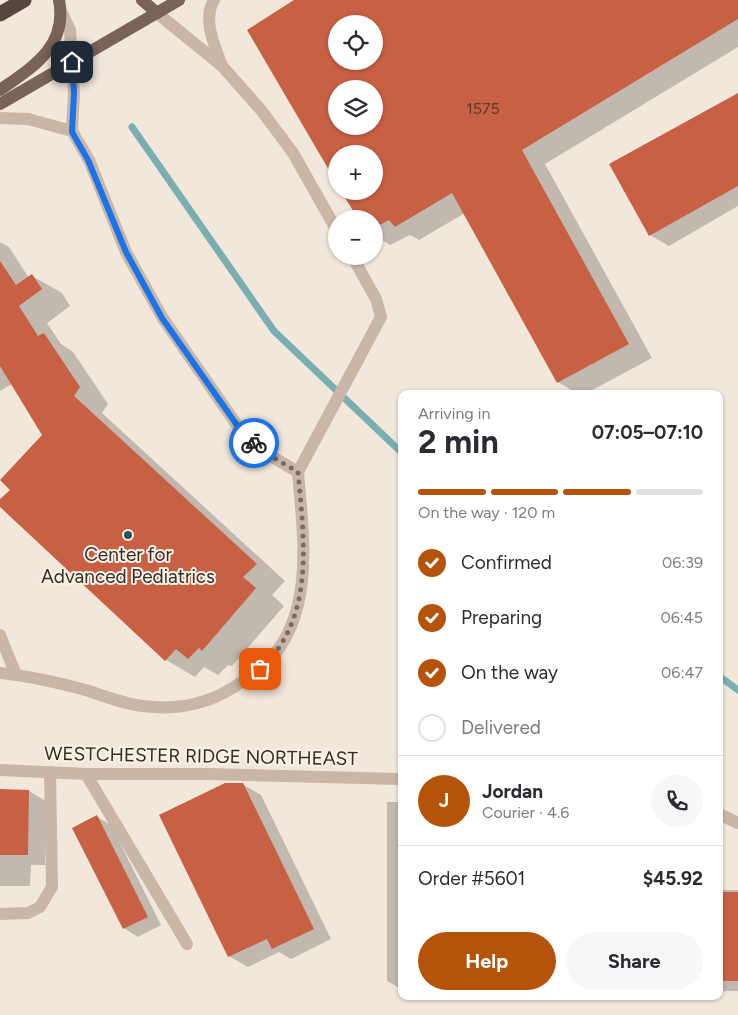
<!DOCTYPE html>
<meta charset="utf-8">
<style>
body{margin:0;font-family:Figtree,sans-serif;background:#f7f7f7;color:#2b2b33;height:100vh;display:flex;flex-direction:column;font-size:19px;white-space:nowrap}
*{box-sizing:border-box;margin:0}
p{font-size:16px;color:#7c7c81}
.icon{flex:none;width:28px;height:28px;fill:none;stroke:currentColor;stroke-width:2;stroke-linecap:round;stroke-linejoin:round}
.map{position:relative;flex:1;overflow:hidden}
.drawer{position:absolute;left:398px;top:390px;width:325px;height:610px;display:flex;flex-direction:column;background:#fff;border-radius:10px;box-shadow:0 1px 4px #0004}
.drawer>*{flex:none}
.buttons{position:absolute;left:328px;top:15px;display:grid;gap:10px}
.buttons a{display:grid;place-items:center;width:55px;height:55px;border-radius:50%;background:#fff;box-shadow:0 1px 4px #0004;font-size:25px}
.pin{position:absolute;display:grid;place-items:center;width:42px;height:42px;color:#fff;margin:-21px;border-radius:10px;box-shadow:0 2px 8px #0006}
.courier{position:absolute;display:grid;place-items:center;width:50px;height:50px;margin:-25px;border:4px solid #1a73e8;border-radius:50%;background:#fff;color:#222;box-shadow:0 1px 6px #0007}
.headline em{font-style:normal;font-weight:700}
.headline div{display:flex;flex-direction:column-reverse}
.headline{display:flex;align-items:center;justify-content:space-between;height:85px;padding:0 20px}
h1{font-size:32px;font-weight:700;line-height:38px}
.bar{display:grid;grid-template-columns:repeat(4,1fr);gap:8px 5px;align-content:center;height:60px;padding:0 20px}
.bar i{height:6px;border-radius:4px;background:#e1e1e2}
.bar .on{background:#b45309}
.bar p{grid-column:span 4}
.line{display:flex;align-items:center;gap:12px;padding:0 20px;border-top:1px solid #e1e1e2}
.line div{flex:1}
.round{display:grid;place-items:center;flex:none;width:52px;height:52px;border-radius:26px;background:#f7f7f7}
ol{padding:0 20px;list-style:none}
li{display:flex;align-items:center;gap:15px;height:55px}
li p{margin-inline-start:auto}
li .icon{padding:5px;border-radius:50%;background:#b45309;color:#fff;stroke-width:4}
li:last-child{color:#7c7c81}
li i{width:28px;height:28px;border:2px solid #e1e1e2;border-radius:50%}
.button{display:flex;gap:10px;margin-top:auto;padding:10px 20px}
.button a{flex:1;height:58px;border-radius:30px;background:#b45309;color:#fff;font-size:20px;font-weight:700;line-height:58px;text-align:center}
.button a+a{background:#f7f7f7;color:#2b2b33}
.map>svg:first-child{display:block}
.shadow{fill:#0003;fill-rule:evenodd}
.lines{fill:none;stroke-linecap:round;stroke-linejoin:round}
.stream{stroke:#79afb0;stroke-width:7}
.building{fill:#c86043;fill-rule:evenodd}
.minor{stroke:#cab6a7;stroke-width:12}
.major{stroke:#796258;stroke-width:12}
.highway{stroke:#58463e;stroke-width:15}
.done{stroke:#786d66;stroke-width:5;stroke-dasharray:0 9}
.route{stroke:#1a73e8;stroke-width:6}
.poi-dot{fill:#1c5659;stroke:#faf1e7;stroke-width:2}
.labels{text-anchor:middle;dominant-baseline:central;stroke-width:4;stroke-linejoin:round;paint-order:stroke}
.number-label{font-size:16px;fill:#5a392e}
.poi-label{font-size:19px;fill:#362c27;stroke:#faf1e7}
.street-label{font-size:19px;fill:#362c27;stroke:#faf1e7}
</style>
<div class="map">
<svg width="738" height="1015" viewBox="0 0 738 1015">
<rect width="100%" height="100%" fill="#f2e7db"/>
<g class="shadow">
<path d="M 297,0 L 738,0 L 738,47 L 545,164 L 652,358 L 585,394 L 578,394 L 558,382 L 465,213 L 419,240 L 410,235 L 390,245 L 374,235 L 374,154 L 336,154 L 336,180 L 248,30 ZM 336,24 L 374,24 L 374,61 L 336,61 ZM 336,89 L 374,89 L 374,126 L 336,126 Z"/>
<path d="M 738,94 L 738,206 L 669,246 L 650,235 Z"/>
<path d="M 0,242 L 9,247 L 29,278 L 32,276 L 62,293 L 70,306 L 47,323 L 61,344 L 73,352 L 108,404 L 102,413 L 285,581 L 272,595 L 284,606 L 232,666 L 228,665 L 218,675 L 204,667 L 195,677 L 166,660 L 0,505 L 0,501 L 12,490 L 43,435 L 12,384 L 0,391 Z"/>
<path d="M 242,784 L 261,795 L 331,939 L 291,959 L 279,952 L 248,967 L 229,956 Z"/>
<path d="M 0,790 L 29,791 L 47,802 L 45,865 L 31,865 L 30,886 L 0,886 Z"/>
<path d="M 387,802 L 401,802 L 401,989 L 387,981 Z"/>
<path d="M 97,817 L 111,825 L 161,925 L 138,937 L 124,928 L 74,828 Z"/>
<path d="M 723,890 L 738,890 L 738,991 L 719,991 L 719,894 L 723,894 Z"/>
</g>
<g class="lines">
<g class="stream">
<path d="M 132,127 L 274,331 L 401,452"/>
<path d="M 719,676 L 738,690"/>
</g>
</g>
<g class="building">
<path d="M 294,0 L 738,0 L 738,19 L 522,150 L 629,344 L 557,383 L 452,193 L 395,227 L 389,220 L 374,228 L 374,219 L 358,219 L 341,191 L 374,191 L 374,154 L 336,154 L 336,182 L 247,30 ZM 336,24 L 374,24 L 374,61 L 336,61 ZM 336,89 L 374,89 L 374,126 L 336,126 Z"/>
<path d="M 738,93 L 738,186 L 649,236 L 609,164 Z"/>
<path d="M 0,261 L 16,285 L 32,274 L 42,289 L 19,306 L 38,336 L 44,333 L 80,387 L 74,396 L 257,564 L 243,577 L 256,588 L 202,651 L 199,648 L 188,659 L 176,649 L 165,661 L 0,507 L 0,499 L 10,490 L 0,480 L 42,435 L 0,366 Z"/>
<path d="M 225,783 L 243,783 L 314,929 L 272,949 L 267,939 L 228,957 L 159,815 Z"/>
<path d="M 0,789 L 29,790 L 28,855 L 0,855 Z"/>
<path d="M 97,815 L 148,917 L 123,929 L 72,828 Z"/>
<rect x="719" y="892" width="19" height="89"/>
</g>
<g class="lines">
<g class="minor">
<path d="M 214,0 C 202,20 215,46 222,66"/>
<path d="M 157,13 L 222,66 L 261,110 L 293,153 L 336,229"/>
<path d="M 0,118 L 28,119 L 72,131"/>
<path d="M 298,472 L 381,317 L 376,299 L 352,256"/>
<path d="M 0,635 L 16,675"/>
<path d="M 0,673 C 29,676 60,683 89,691 C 107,697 124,704 143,706 C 180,711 213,703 243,681 C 251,675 260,670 267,663 C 316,613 303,535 298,472 L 264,452 L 239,428 L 162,317 L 126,252 L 89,160 L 72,131 L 74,93 L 70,30 L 62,13"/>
<path d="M 0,770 L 86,774 L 209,774 L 401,779"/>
<path d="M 86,774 L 187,944"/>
<path d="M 719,814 L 738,823"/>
<path d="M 0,914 L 28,913 L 40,907 L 52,887 L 50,772"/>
</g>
<g class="major">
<path d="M 142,0 L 157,13"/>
<path d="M 0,90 C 33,67 68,46 59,0"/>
<path d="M 0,104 L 179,0"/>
</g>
<path class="highway" d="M 0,14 L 24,0"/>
</g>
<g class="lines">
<path class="done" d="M 254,443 L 264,452 L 298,472 C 304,538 316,619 260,669"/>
<path class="route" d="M 72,62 L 74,93 L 72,132 L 88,160 L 126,252 L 162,318 L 239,428 L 254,443"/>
</g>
<circle class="poi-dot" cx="128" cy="535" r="5"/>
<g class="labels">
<g class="number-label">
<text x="483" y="108">1575</text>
</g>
<g class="poi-label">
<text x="128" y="554">Center for<tspan x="128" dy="22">Advanced Pediatrics</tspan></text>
</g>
<g class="street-label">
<text transform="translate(201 756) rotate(1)">WESTCHESTER RIDGE NORTHEAST</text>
</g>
</g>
</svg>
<div class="buttons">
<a><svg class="icon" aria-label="locate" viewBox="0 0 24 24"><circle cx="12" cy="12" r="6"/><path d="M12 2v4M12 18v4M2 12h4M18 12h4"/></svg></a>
<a><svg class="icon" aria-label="layers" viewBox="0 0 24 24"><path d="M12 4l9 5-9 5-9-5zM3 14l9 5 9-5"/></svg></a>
<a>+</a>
<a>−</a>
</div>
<div class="pin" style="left:260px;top:669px;background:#ea580c"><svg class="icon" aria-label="bag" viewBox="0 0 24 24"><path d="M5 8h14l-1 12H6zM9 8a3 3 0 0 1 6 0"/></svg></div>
<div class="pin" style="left:72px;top:62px;background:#1f2937"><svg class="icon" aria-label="home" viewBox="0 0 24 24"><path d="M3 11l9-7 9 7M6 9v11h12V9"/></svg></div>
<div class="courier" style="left:254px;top:443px"><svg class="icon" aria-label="bike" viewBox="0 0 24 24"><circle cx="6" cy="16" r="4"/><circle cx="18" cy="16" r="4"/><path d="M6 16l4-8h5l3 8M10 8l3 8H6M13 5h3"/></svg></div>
<section class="drawer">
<div class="headline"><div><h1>2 min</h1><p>Arriving in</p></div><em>07:05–07:10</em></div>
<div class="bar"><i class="on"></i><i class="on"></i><i class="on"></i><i></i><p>On the way · 120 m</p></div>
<ol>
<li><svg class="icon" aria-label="check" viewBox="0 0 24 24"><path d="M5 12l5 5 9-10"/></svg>Confirmed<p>06:39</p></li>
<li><svg class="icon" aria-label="check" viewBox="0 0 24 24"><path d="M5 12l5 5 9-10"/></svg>Preparing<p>06:45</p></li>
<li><svg class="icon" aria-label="check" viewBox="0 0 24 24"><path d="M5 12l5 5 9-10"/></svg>On the way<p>06:47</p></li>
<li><i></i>Delivered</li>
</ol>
<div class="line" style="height:90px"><b class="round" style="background:#b45309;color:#fff">J</b><div><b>Jordan</b><p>Courier · 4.6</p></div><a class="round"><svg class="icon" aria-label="phone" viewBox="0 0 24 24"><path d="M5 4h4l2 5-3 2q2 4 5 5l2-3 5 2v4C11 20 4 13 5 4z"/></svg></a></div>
<div class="line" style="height:65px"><div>Order #5601</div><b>$45.92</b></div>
<div class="button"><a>Help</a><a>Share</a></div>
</section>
</div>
